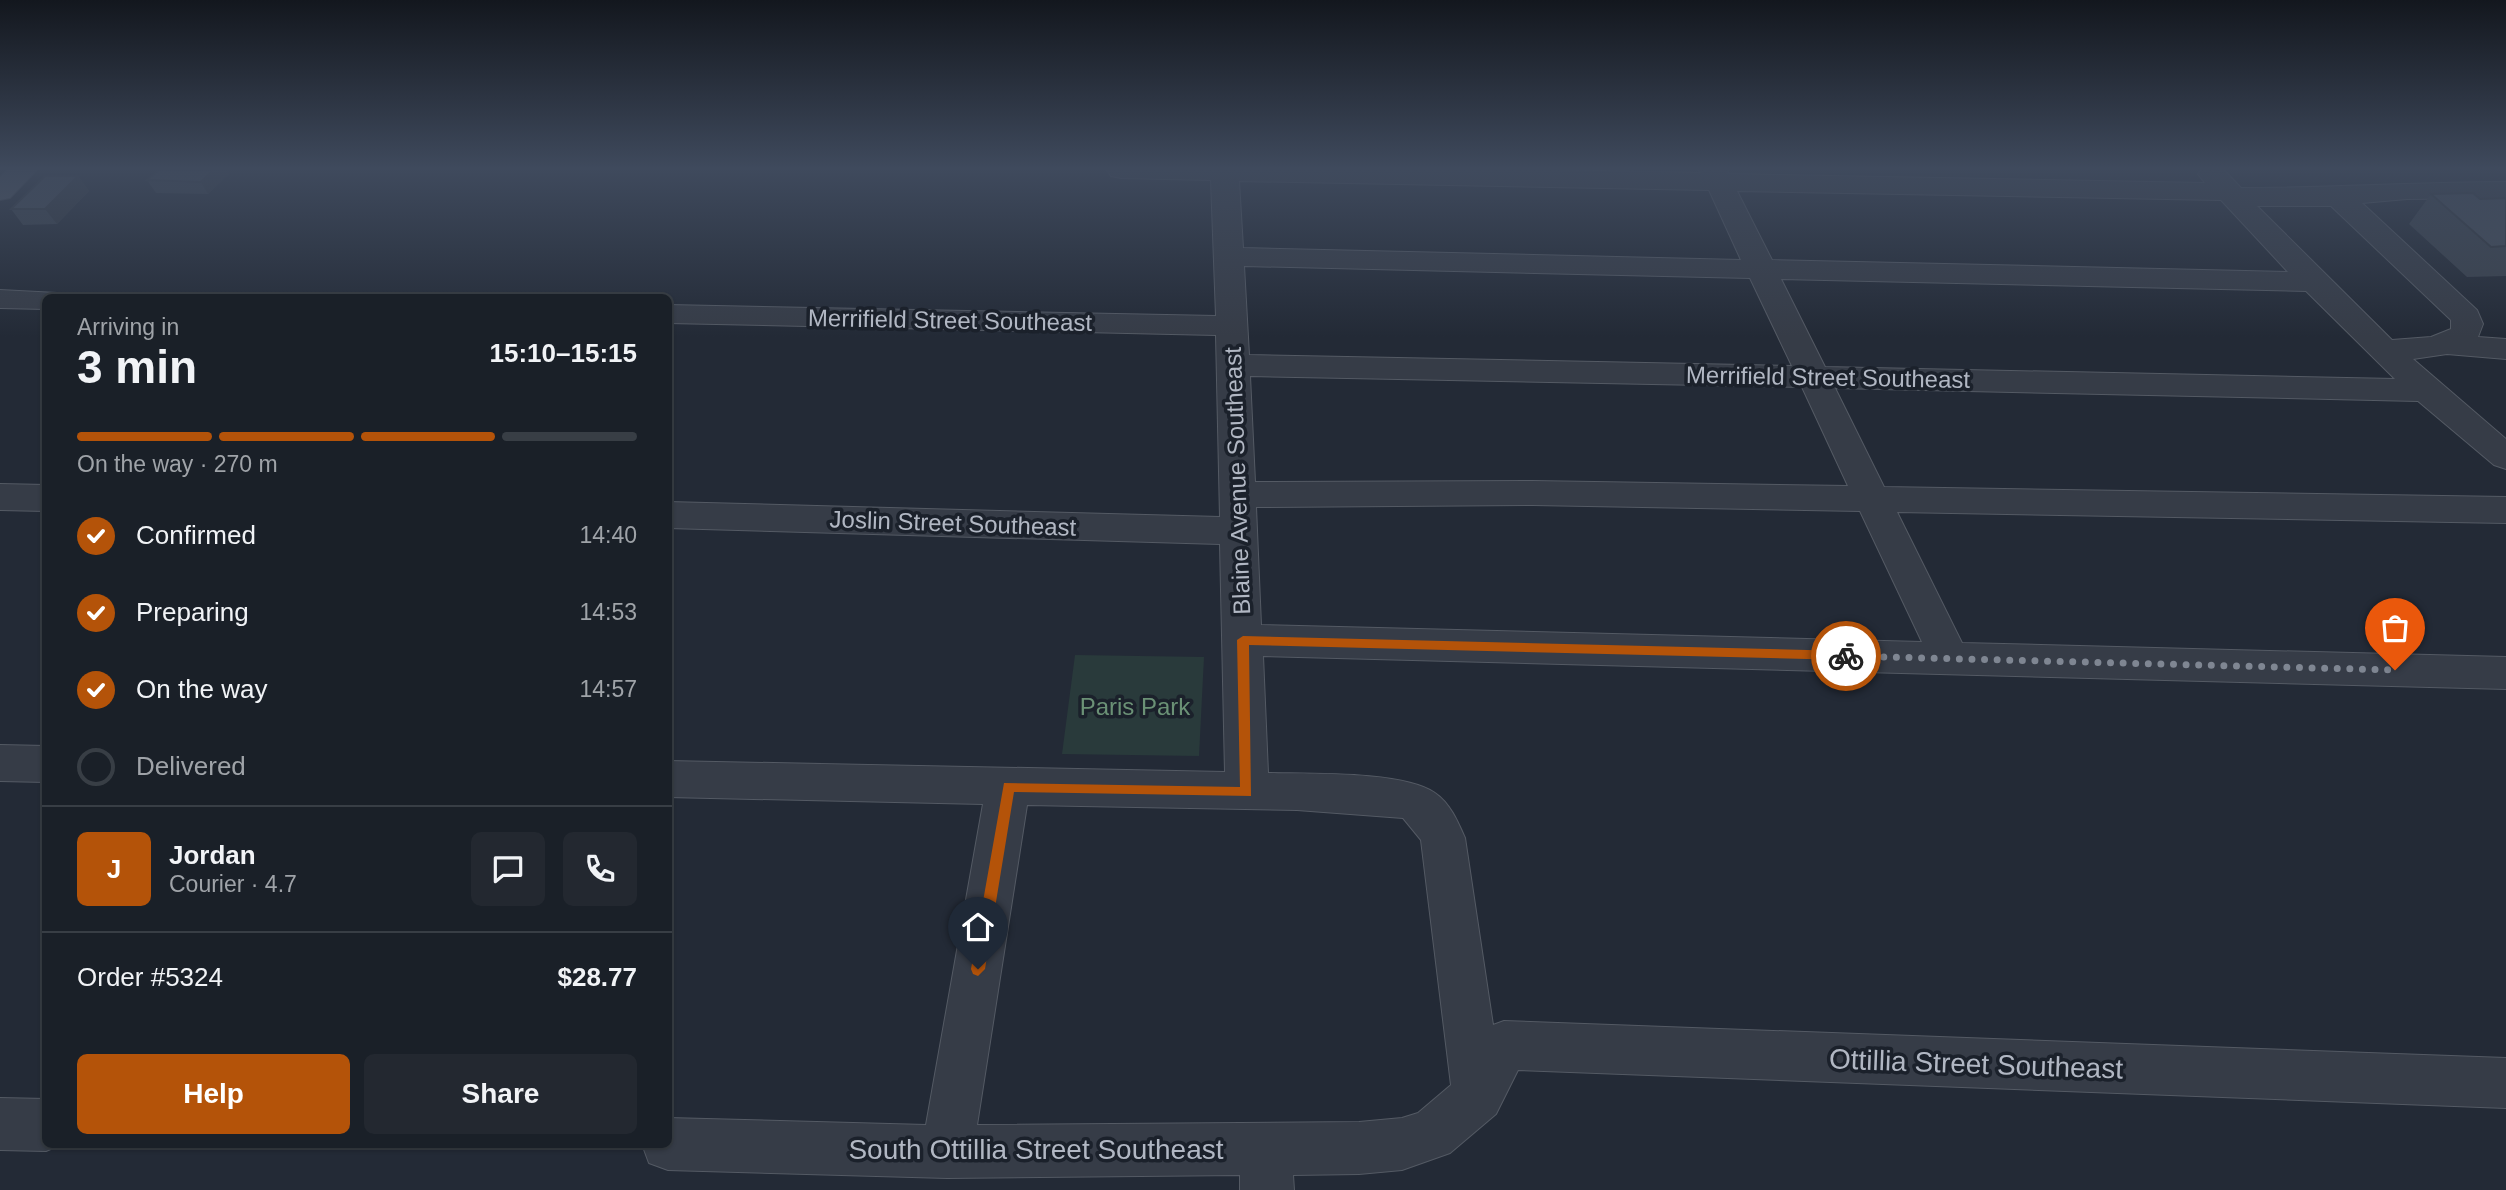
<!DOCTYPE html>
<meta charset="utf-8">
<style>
body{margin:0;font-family:Helvetica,sans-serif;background:#232830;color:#f1f3f6;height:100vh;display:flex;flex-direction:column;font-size:26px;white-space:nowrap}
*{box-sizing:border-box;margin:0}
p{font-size:23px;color:#9fa3a8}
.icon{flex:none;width:38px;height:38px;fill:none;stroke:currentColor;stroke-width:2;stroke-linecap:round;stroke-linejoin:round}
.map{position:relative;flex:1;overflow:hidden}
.sheet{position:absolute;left:42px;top:294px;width:630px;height:854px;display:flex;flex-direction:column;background:#1a2028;border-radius:10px;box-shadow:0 2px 5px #0004,0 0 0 2px #383e45}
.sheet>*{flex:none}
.pin{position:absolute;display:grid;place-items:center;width:60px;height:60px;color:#fff;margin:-72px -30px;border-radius:50% 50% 50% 0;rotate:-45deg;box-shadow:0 0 7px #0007}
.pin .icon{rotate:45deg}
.courier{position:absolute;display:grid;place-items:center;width:70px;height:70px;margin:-35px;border:5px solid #b45309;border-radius:50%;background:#fff;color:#222;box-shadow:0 2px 9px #0007}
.headline em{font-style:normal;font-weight:600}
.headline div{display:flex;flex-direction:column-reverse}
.headline{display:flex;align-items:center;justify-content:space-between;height:119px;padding:0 35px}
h1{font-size:46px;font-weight:600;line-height:52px}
.bar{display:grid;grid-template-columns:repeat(4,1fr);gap:10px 7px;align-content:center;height:84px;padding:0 35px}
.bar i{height:9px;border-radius:5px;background:#383e45}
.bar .current{background:#b45309}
.bar p{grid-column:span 4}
.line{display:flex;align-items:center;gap:18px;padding:0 35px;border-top:2px solid #383e45}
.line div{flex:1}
.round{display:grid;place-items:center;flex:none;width:74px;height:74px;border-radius:10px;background:#232830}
ol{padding:0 35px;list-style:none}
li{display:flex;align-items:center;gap:21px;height:77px}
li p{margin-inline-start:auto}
li .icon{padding:7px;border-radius:50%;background:#b45309;color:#fff;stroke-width:4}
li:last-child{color:#9fa3a8}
li i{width:38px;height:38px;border:4px solid #383e45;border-radius:50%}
.primary-button{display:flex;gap:14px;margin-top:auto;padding:14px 35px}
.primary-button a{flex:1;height:80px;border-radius:10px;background:#b45309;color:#fff;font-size:28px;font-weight:600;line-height:80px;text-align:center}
.primary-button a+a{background:#232830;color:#f1f3f6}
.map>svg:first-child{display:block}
.green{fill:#293a3b}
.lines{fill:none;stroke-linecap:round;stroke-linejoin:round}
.minor-casing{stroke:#545a64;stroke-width:2}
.major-casing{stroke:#3f4550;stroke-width:2}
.minor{fill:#363c47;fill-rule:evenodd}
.major{fill:#545b67;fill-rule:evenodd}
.wall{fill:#3a424d}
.shaded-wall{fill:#30363f}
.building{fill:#444d5a;stroke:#30363f;stroke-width:2}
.route{fill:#b45309}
.done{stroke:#7f8692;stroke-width:7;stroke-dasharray:0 12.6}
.labels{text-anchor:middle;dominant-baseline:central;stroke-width:7;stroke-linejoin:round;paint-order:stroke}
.street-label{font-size:24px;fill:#b1b7c3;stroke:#1b212b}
.park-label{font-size:24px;fill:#6b9176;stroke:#1b212b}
.near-street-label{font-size:28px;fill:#b1b7c3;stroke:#1b212b}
</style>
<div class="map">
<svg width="2506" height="1190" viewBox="0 0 2506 1190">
<rect width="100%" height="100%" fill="#232a36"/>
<path class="green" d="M 1075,655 L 1204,657 L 1199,756 L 1062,754 Z"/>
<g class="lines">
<g class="minor-casing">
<g id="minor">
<path d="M 1107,170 L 1551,170 L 1701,173 L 1699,170 L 1727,170 L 1729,174 L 2205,183 L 2198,174 L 2201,170 L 2224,170 L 2241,188 C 2330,188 2418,182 2506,182 L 2506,198 L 2407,199 L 2362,203 L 2477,310 L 2483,324 L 2478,337 L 2506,339 L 2506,359 L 2447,354 L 2413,359 L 2506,439 L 2506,469 L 2494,465 L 2418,401 L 1835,388 L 1884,487 L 2506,497 L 2506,523 L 1897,512 L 1962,643 L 2506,657 L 2506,689 L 1263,656 L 1268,773 C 1308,774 1404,771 1435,793 C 1450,803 1458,822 1465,838 L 1493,1025 L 1504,1021 L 2506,1058 L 2506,1108 L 1518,1070 L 1496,1114 L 1450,1153 L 1402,1170 L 1359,1174 L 1293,1175 L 1294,1190 L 1240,1190 L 1240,1175 L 947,1178 L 668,1170 L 649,1163 L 642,1144 L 668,1144 L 668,1118 L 926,1125 L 983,804 L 668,797 L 668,761 L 1225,772 L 1220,544 L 668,528 L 668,502 L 1220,517 L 1216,335 L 668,323 L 668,305 L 1216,316 L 1211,180 L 1121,178 L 1111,176 ZM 1239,181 L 1709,190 L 1741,260 L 1243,248 ZM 1737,191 L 2221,200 L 2288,272 L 1772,260 ZM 2257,206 L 2331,206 L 2451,320 L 2451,329 L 2431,337 L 2392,340 ZM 1244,266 L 1750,278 L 1792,366 L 1249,355 ZM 1781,279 L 2306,291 L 2395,379 L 1825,367 ZM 1250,376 L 1802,387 L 1848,486 L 1533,481 L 1255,482 ZM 1533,505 L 1860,511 L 1922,642 L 1261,625 L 1256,507 ZM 1027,805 L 1297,810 L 1403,818 L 1421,840 L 1451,1085 L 1418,1113 L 1402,1118 L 1359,1122 L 977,1125 Z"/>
<path d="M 0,290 L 57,293 L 60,298 L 46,298 L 46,309 L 0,308 Z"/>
<path d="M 0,484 L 46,485 L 46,511 L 0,510 Z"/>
<path d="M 0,745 L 46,746 L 46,782 L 0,781 Z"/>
<path d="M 0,1098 L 46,1099 L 46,1144 L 62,1144 L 46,1151 L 0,1150 Z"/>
</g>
</g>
<g class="major-casing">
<path id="major" d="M 7,170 L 37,170 L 10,198 L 0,200 L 0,177 Z"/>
</g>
<use href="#minor" class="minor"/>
<use href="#major" class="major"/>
</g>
<g class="wall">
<path d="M 230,173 L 208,194 L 156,193 L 147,180 Z"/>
<path d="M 78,176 L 89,191 L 57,224 L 23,225 L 11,209 Z"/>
<path d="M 2431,194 L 2480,199 L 2506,198 L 2506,276 L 2467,277 L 2409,224 Z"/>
</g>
<g class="shaded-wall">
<path d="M 213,170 L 228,170 L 230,173 L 208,194 L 201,182 Z"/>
<path d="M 78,176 L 89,191 L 57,224 L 45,209 Z"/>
</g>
<g class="building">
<path d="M 158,170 L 213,170 L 201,182 L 147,180 Z"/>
<path d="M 45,176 L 78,176 L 45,209 L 11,209 Z"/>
<path d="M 2473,193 L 2480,199 L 2506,198 L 2506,246 L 2491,247 L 2431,194 Z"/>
</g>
<linearGradient id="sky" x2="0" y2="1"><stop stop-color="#13171e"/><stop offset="0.5" stop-color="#3f4a5d"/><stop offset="1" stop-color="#3f4a5d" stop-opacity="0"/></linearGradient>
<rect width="2506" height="337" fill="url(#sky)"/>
<path class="route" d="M 1243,636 L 1846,651 L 1852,656 L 1846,660 L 1249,645 L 1251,796 L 1014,792 L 985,969 L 978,976 L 973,974 L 971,969 L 1004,783 L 1240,787 L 1237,640 Z"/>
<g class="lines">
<path class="done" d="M 1846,656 L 2395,670"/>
</g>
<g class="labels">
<g class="street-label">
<text transform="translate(950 320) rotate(1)">Merrifield Street Southeast</text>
<text transform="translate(1828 377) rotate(1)">Merrifield Street Southeast</text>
<text transform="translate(1237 481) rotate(-92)">Blaine Avenue Southeast</text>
<text transform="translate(953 523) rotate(2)">Joslin Street Southeast</text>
</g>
<g class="park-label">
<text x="1135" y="706">Paris Park</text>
</g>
<g class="near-street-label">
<text transform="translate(1976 1064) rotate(2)">Ottillia Street Southeast</text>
<text x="1036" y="1149">South Ottillia Street Southeast</text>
</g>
</g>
</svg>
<div class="pin" style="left:2395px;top:670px;background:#ea580c"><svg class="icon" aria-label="bag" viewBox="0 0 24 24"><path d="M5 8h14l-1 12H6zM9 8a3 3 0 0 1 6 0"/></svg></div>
<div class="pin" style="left:978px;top:969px;background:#1f2937"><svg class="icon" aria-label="home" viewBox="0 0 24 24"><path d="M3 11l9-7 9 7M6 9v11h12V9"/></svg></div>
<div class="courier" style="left:1846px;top:656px"><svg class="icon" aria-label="bike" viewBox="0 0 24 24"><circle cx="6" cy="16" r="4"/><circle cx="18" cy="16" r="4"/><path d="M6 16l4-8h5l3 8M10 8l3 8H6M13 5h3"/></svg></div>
<section class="sheet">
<div class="headline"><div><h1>3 min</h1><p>Arriving in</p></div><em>15:10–15:15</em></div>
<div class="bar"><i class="current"></i><i class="current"></i><i class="current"></i><i></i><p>On the way · 270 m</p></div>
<ol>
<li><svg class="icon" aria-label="check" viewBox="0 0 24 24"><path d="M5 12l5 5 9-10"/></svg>Confirmed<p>14:40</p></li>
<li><svg class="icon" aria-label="check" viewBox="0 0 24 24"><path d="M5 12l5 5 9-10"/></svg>Preparing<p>14:53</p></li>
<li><svg class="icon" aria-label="check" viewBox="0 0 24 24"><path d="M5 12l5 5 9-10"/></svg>On the way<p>14:57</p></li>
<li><i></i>Delivered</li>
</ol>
<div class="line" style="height:126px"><b class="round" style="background:#b45309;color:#fff">J</b><div><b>Jordan</b><p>Courier · 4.7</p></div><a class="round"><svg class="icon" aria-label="chat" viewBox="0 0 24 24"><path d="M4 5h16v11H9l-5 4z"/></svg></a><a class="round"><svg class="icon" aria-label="phone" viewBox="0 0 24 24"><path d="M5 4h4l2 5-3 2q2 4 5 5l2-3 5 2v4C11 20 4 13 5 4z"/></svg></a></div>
<div class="line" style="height:91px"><div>Order #5324</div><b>$28.77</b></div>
<div class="primary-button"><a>Help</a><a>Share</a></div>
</section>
</div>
